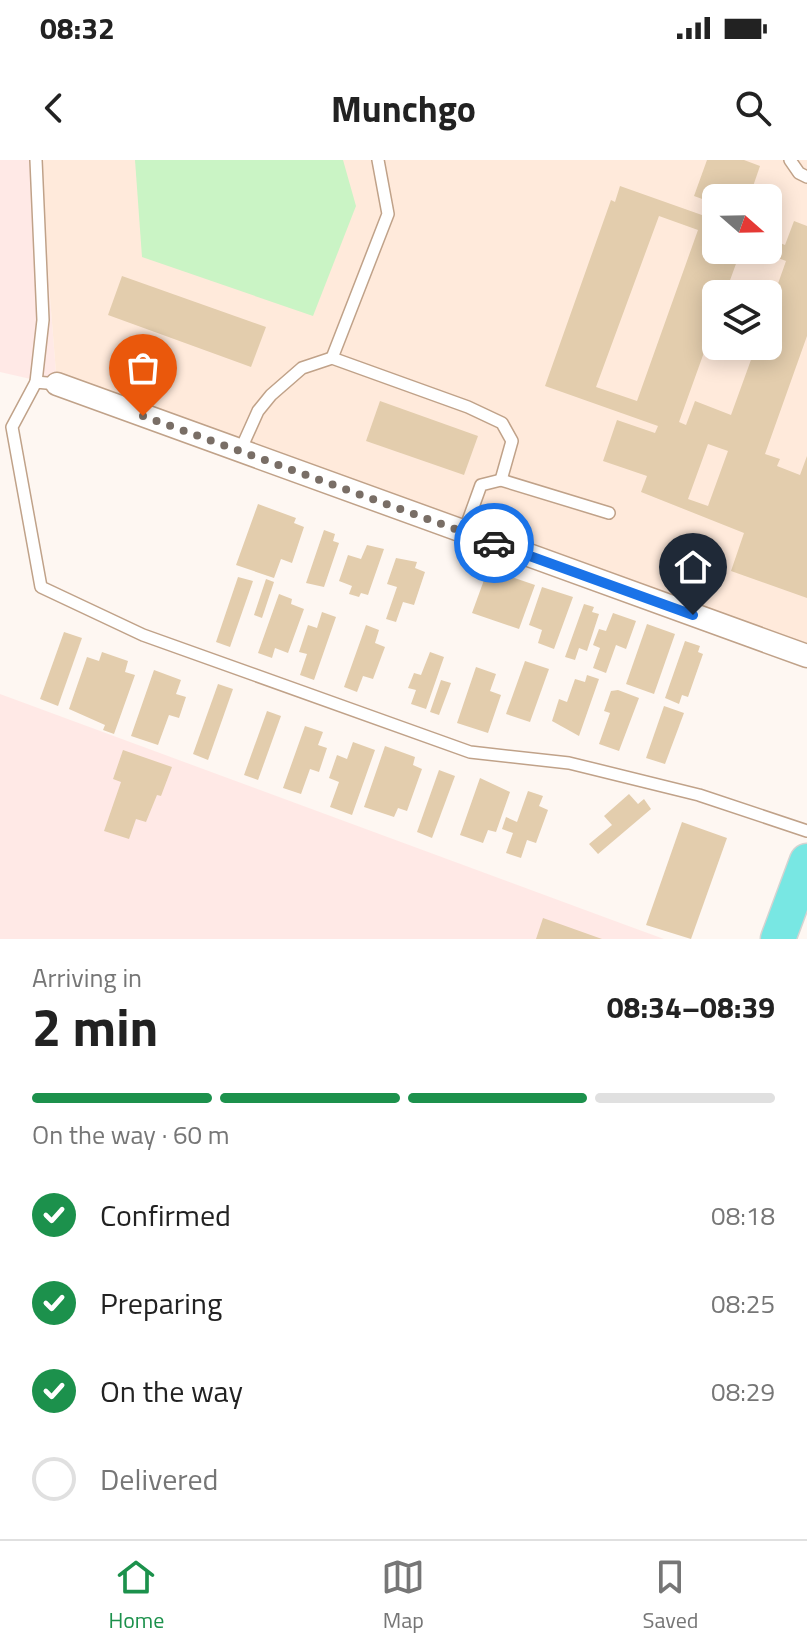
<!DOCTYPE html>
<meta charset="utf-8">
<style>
body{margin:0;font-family:"Titillium Web",sans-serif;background:#f6f6f6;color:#222;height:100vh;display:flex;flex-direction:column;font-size:30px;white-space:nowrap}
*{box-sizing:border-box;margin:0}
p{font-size:26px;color:#767676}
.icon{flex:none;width:44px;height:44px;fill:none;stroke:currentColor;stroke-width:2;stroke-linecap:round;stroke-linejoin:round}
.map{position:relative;height:779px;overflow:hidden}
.side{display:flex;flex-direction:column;background:#fff;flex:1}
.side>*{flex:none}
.needle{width:52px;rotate:110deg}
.buttons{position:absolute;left:702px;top:24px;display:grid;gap:16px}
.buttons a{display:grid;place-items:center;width:80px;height:80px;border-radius:12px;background:#fff;box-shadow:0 4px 20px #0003;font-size:40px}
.pin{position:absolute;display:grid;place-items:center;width:68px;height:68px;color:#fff;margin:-82px -34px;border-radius:50% 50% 50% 0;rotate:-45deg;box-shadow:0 0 8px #0007}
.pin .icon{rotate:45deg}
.courier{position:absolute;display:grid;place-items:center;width:80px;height:80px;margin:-40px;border:6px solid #1a73e8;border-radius:50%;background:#fff;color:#222;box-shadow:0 2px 10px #0007}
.summary em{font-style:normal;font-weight:700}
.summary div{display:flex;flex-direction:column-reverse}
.summary{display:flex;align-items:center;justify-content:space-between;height:136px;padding:0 32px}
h1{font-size:52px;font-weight:700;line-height:60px}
.bar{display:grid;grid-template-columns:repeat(4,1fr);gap:12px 8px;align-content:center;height:96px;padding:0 32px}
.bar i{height:10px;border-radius:6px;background:#e0e0e0}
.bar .on{background:#1c914c}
.bar p{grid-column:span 4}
ol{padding:0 32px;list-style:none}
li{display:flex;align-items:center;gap:24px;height:88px}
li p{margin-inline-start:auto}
li .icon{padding:8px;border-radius:50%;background:#1c914c;color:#fff;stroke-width:4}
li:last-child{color:#767676}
li i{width:44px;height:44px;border:4px solid #e0e0e0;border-radius:50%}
.status{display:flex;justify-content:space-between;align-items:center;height:56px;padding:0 40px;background:#fff;direction:ltr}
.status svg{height:22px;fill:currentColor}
header{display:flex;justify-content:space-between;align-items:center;height:104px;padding:0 32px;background:#fff;font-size:36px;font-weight:700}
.tabs{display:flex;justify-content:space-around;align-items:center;height:112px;border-top:2px solid #e0e0e0;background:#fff;font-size:22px;color:#767676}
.tabs a{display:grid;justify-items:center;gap:4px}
.tabs .on{color:#1c914c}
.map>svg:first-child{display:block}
.industrial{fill:#ffe9e6}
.education{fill:#ffeadb;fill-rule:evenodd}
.green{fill:#caf4c5}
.building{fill:#e3cdad;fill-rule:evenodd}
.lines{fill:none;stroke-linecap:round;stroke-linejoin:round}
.lane-casing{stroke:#c0a289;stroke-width:14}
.street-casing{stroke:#c0a289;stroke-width:25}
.primary-casing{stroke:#d6d3d1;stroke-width:37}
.lane{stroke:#fff;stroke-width:11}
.street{stroke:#fff;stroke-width:22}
.primary{stroke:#78e7e3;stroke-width:34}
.done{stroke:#796e66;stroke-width:8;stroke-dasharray:0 14.4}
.route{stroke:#1a73e8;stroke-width:10}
</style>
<div class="status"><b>08:32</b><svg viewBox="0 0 49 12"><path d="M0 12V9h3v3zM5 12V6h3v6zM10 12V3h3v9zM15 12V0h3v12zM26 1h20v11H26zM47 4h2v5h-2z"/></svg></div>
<header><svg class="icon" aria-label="back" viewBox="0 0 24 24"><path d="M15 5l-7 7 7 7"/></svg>Munchgo<svg class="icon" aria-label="search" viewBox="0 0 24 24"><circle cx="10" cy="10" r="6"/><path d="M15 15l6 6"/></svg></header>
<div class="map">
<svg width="807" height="779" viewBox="0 0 807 779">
<rect width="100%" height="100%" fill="#fef7f2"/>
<g class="industrial">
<path d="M 0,0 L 39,0 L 57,225 L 0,212 Z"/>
<path d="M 0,534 L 623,764 L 664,779 L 0,779 Z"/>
</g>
<path class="education" d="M 39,0 L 807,0 L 807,488 L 57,225 ZM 716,38 L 768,38 L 768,90 L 716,90 ZM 716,134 L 768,134 L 768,186 L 716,186 Z"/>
<path class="green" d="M 135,0 L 343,0 L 356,46 L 313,156 L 142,97 Z"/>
<g class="building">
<path d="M 707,0 L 744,0 L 760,6 L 749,38 L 716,38 L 716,44 L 694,36 Z"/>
<path d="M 620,26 L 716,60 L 716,90 L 741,90 L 725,134 L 716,134 L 716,159 L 679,262 L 686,265 L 695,241 L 731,255 L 756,186 L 768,186 L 768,152 L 786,101 L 757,90 L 768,90 L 768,78 L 785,85 L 794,61 L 807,66 L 807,176 L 765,294 L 780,299 L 777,306 L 800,315 L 807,296 L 807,438 L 731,411 L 744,373 L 641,332 L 647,316 L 603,301 L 617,260 L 655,273 L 658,266 L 545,226 L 611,40 L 615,42 ZM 659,56 L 698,70 L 637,241 L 596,227 ZM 708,284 L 728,291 L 708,346 L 688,339 Z"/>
<path d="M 122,116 L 266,167 L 251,207 L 108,155 Z"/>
<path d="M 380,241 L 478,276 L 464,315 L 366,281 Z"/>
<path d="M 258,344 L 296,358 L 294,363 L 304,367 L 292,403 L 281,399 L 274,418 L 236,405 Z"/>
<path d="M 324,370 L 335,374 L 333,381 L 339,383 L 324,427 L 306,423 Z"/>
<path d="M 367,385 L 384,389 L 368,435 L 361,433 L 359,437 L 349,434 L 352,426 L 339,421 L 348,395 L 361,399 Z"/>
<path d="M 396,398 L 417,402 L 415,408 L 425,412 L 414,445 L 403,442 L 396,462 L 386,459 L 397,427 L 387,424 Z"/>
<path d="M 488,409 L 535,425 L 519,469 L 472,453 Z"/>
<path d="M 238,417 L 253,421 L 230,487 L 216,482 Z"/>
<path d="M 266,419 L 274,422 L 262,458 L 254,455 Z"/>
<path d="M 542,427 L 573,437 L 554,489 L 538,483 L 542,470 L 529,465 Z"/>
<path d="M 279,434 L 292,439 L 291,444 L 304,449 L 288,493 L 275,488 L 272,498 L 258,493 Z"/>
<path d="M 584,444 L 594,447 L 592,452 L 599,454 L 587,491 L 579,488 L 575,500 L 565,497 Z"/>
<path d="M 322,452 L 336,457 L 314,520 L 300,515 L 307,494 L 299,492 L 308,465 L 317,468 Z"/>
<path d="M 613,453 L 636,461 L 626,489 L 616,485 L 606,513 L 593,508 L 600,488 L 593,485 L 599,469 L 606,471 Z"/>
<path d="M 647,464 L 675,474 L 654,534 L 626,524 Z"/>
<path d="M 366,465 L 379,470 L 375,483 L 385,487 L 373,519 L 363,516 L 357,532 L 344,527 Z"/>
<path d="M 64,472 L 82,478 L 58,546 L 40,539 Z"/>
<path d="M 685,481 L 700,486 L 698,492 L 703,494 L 688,537 L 682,535 L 679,544 L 665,538 Z"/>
<path d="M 102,492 L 128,501 L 125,512 L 135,515 L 114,574 L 103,570 L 105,565 L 69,549 L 87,497 L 99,501 Z"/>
<path d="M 430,492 L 444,497 L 426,549 L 411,544 L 416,530 L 408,528 L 414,513 L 421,515 Z"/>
<path d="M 525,501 L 549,509 L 530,562 L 506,554 Z"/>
<path d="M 476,507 L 496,514 L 490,531 L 501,535 L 488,573 L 457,563 Z"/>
<path d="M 154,510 L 181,520 L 176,534 L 186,537 L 179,558 L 169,555 L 158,585 L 131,576 Z"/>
<path d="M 587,515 L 599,519 L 579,576 L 552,561 L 559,539 L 567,542 L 575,519 L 585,522 Z"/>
<path d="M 441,520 L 451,523 L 439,555 L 430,552 Z"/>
<path d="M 218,524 L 233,529 L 208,600 L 193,594 Z"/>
<path d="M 618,530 L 639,538 L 619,591 L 599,584 L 610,553 L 604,551 L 611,531 Z"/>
<path d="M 664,546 L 684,553 L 665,604 L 646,598 Z"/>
<path d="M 267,551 L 281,556 L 258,620 L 244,615 Z"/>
<path d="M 305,566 L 323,572 L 318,585 L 327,588 L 319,612 L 310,609 L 301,634 L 283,628 Z"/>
<path d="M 353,582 L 375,590 L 352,655 L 330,647 L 339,622 L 329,618 L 337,595 L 347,599 Z"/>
<path d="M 385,586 L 415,597 L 413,605 L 422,609 L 407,651 L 398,648 L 394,657 L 364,647 Z"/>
<path d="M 123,590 L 172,607 L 161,636 L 157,635 L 146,662 L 136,659 L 129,679 L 104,671 L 121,622 L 113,619 Z"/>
<path d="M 439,610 L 455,616 L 432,678 L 417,672 Z"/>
<path d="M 480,618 L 510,632 L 496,672 L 488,670 L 483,683 L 460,675 Z"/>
<path d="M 528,631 L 543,636 L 539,646 L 548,650 L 536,683 L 527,680 L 521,698 L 506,693 L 513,673 L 502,669 L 506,657 L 517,662 Z"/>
<path d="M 629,634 L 638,644 L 644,639 L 651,649 L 598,694 L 589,684 L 612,665 L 604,656 Z"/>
<path d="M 682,662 L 727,678 L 691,779 L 646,765 Z"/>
<path d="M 543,758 L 602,779 L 536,779 Z"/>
</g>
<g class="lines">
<g class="lane-casing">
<g id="lane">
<path d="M 36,0 L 43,160 L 36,222"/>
<path d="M 790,0 L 799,13 L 807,17"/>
<path d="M 332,198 L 388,54 L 378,0"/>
<path d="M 57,224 L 36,222 L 12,267 L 41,427 L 143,475 L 470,592 L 569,603 L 699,635 L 807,671"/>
<path d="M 240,291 L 258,251 L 271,235 L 302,208 L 332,198 L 468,247 L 502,263 L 512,281 L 501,320"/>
<path d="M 464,372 L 481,325 L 501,320 L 609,353"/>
</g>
</g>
<g class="street-casing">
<path id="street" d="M 57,224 L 807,496"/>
</g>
<g class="primary-casing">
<path id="primary" d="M 778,779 L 807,701"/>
</g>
<use href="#lane" class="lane"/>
<use href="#street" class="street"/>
<use href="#primary" class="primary"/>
</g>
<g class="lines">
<path class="done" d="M 143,256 L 494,383"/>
<path class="route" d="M 494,383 L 693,455"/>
</g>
</svg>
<div class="buttons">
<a><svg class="needle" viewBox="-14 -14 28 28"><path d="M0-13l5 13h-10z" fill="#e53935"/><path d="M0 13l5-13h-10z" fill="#767676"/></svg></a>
<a><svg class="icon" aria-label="layers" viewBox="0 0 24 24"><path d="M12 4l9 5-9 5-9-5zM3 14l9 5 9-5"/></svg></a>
</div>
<div class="pin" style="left:143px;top:256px;background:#ea580c"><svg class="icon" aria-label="bag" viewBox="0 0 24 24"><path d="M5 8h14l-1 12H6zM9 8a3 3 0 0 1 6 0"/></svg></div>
<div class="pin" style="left:693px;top:455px;background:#1f2937"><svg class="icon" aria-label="home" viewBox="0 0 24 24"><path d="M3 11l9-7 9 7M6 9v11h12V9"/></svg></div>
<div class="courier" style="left:494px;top:383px"><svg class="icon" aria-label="car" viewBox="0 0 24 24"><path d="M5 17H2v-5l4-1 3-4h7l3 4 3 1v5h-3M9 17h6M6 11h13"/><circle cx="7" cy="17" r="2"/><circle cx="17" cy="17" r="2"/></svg></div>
</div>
<section class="side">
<div class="summary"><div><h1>2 min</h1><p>Arriving in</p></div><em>08:34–08:39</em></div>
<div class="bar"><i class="on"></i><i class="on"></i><i class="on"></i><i></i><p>On the way · 60 m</p></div>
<ol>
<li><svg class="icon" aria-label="check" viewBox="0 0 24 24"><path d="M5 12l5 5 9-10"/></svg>Confirmed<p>08:18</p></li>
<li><svg class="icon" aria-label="check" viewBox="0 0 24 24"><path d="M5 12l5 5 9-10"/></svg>Preparing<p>08:25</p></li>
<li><svg class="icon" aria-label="check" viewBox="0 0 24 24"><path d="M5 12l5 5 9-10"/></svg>On the way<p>08:29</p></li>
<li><i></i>Delivered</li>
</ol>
</section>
<nav class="tabs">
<a class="on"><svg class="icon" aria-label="home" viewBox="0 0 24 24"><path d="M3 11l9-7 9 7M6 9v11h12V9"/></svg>Home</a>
<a><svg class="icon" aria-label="map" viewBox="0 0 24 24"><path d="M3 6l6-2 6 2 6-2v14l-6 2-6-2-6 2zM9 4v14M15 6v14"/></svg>Map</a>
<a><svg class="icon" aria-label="saved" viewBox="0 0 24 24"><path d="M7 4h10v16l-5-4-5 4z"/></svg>Saved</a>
</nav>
